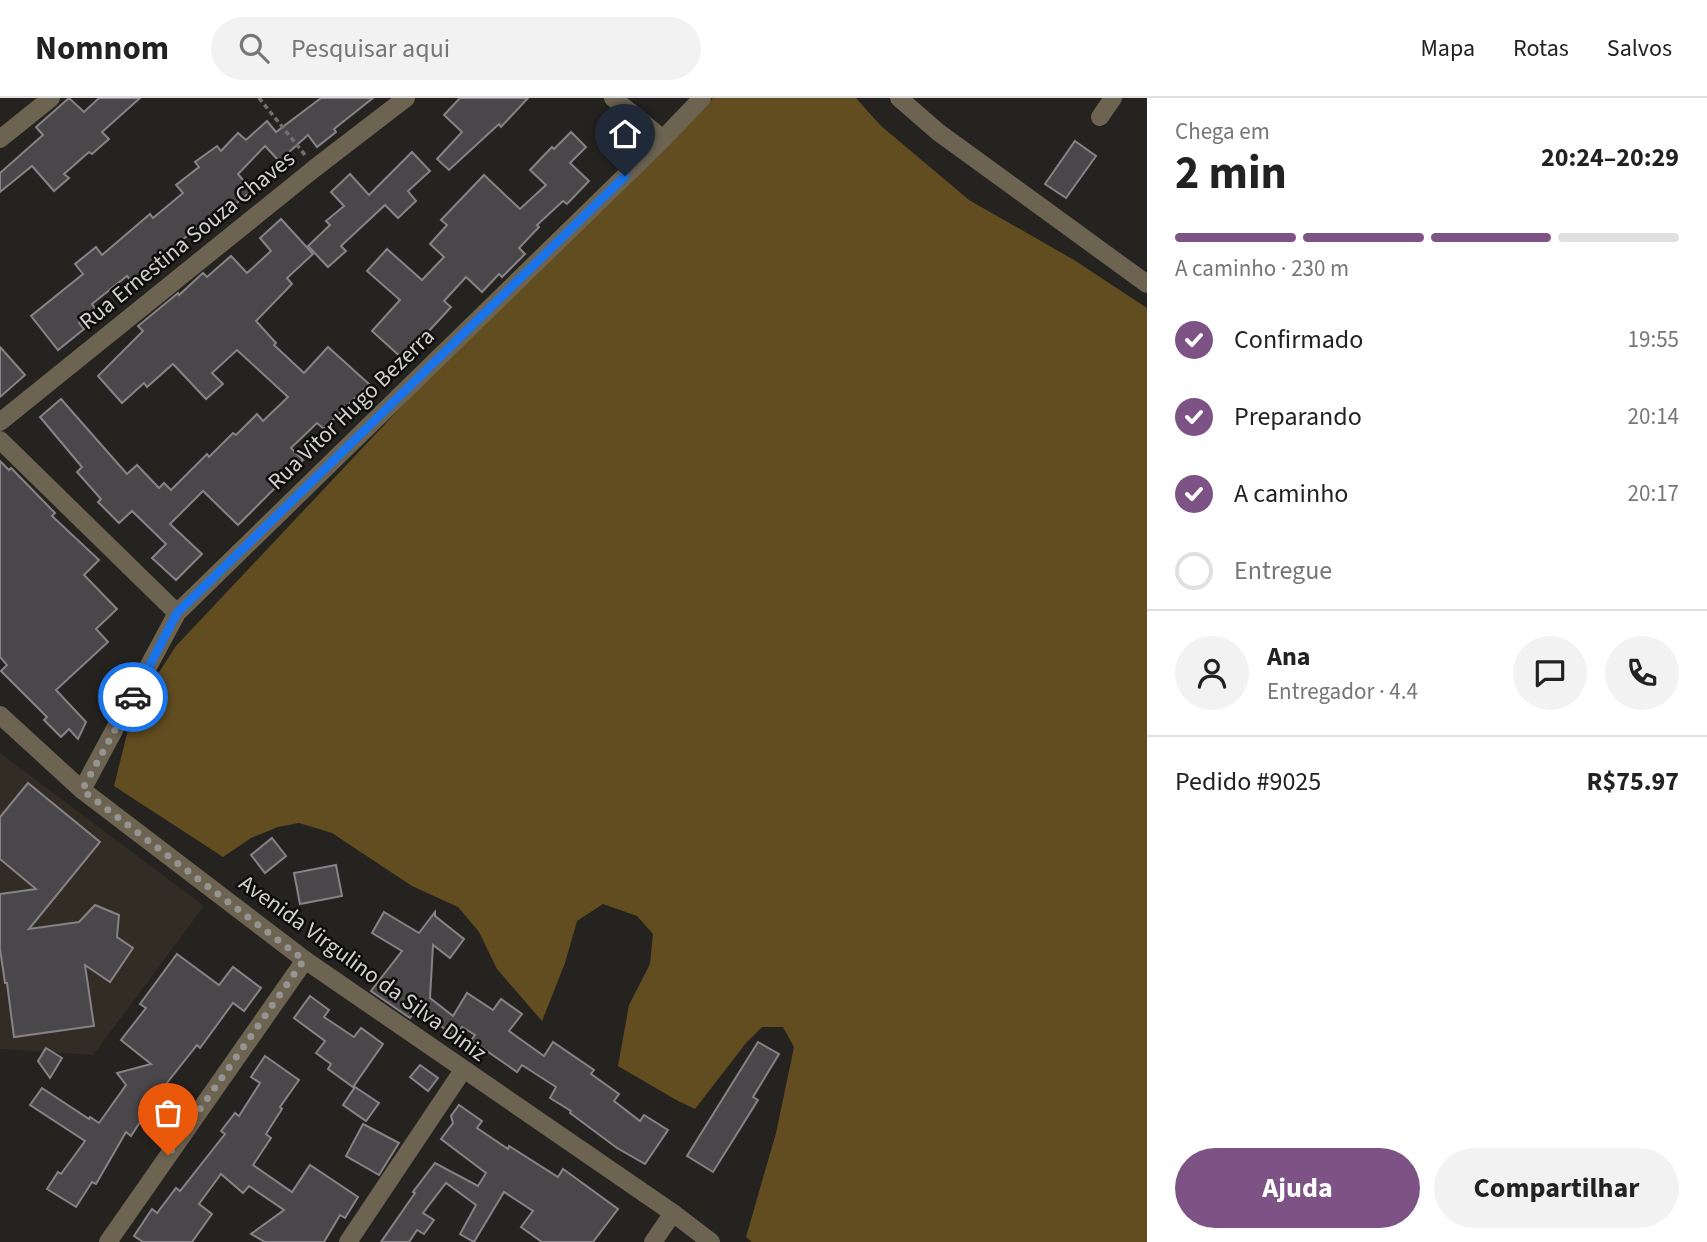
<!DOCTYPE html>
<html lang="pt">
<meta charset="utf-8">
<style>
body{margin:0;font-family:"Source Sans 3",sans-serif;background:#f2f2f2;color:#222;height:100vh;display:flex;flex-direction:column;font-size:26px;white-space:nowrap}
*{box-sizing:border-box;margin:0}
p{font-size:23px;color:#767676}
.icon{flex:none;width:38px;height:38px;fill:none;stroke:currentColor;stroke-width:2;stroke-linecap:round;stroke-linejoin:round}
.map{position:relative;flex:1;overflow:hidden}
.panel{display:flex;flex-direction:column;background:#fff;width:560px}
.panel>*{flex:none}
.pin{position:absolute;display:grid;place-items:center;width:60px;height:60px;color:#fff;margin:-72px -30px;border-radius:50% 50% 50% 0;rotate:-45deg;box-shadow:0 0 7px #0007}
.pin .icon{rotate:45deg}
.courier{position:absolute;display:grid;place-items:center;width:70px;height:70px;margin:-35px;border:5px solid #1a73e8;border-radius:50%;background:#fff;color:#222;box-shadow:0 2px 9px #0007}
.summary em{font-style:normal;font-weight:700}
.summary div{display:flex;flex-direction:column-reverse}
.summary{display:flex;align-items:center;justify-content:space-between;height:119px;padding:0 28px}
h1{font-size:46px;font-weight:700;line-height:52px}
.bar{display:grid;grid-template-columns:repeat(4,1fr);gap:10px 7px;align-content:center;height:84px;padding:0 28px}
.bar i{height:9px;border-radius:5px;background:#e0e0e0}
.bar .active{background:#7d5284}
.bar p{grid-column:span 4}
.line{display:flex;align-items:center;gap:18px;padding:0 28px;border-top:2px solid #e0e0e0}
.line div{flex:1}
.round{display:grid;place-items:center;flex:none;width:74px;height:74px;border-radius:37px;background:#f2f2f2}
ol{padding:0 28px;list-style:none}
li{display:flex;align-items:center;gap:21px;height:77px}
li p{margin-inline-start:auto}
li .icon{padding:7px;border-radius:50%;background:#7d5284;color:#fff;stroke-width:4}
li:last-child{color:#767676}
li i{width:38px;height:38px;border:4px solid #e0e0e0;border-radius:50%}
.button{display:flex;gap:14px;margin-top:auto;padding:14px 28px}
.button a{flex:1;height:80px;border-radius:42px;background:#7d5284;color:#fff;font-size:28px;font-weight:700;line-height:80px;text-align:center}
.button a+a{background:#f2f2f2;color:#222}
header{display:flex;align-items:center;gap:42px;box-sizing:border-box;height:98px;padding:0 35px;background:#fff;border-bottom:2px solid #e0e0e0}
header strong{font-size:33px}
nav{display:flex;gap:38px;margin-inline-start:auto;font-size:24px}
.search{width:490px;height:63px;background:#f2f2f2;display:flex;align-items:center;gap:18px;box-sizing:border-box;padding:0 24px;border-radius:38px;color:#767676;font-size:26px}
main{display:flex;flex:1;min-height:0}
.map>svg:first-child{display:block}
.built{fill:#312d24}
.forest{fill:#624d20}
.building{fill:#4a474a;stroke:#868386;stroke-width:2}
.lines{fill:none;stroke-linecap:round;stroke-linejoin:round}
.path{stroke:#716f6d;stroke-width:3.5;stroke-dasharray:5 3.5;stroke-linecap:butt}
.minor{stroke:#6c6351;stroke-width:18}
.done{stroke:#959492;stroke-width:7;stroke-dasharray:0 12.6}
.route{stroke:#1a73e8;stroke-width:9}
.labels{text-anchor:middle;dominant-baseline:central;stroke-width:5;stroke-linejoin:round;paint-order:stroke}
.street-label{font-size:23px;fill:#d2d1d0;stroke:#0d0d0b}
</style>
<header>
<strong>Nomnom</strong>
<div class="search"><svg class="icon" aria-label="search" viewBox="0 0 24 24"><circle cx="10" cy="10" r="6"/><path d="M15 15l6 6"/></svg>Pesquisar aqui</div>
<nav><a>Mapa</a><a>Rotas</a><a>Salvos</a></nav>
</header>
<main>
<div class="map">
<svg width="1147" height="1144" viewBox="0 0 1147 1144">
<rect width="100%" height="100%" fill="#252320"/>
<path class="built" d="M 0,655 L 204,808 L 93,957 L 0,951 Z"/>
<path class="forest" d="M 713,0 L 856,0 L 880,27 L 969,102 L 1074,162 L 1147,210 L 1147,1144 L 752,1144 L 746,1139 L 776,1035 L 794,949 L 783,929 L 762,929 L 746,945 L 695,1011 L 678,1003 L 618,968 L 629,907 L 650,866 L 653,836 L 637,818 L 603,806 L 577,823 L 565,865 L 542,923 L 497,871 L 479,834 L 458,809 L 412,788 L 332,735 L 299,725 L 278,729 L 251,740 L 223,759 L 114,688 L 132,616 L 176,548 L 451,256 Z"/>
<g class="building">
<path d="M 69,0 L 84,14 L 99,0 L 140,0 L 102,34 L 109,41 L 92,56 L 89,54 L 64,76 L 69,80 L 54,93 L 32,68 L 0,94 L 0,75 L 43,37 L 36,29 Z"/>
<path d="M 321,0 L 373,0 L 334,31 L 336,34 L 317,49 L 308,37 L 279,63 L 265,48 L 238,76 L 252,93 L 230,110 L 227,106 L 176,147 L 180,151 L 136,189 L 127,178 L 92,206 L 96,212 L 79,225 L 84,231 L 58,252 L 31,218 L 83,176 L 75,166 L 96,149 L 102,157 L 150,116 L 153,120 L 183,95 L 176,87 L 199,69 L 195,64 L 217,48 L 221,53 L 238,35 L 246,42 L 267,23 L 276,34 Z"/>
<path d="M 460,0 L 528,0 L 501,29 L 499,26 L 449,72 L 437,61 L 462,34 L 444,17 Z"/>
<path d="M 571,34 L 586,49 L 570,65 L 589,83 L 567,106 L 563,103 L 537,127 L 539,129 L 519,150 L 525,156 L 502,179 L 499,176 L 482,194 L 466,179 L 444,203 L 451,209 L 403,261 L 372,233 L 400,202 L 367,173 L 387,151 L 422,182 L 444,159 L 430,146 L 447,127 L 441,122 L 484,77 L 520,111 L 546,87 L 530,72 L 552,49 L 554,51 Z"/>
<path d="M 1075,43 L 1096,58 L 1066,100 L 1045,86 Z"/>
<path d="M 412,54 L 430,73 L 408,93 L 416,103 L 398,120 L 385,107 L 341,148 L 346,153 L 328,169 L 308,148 L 330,127 L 326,123 L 344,108 L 331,94 L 350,76 L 369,97 Z"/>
<path d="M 281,121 L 313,156 L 287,180 L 292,186 L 256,223 L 276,245 L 274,247 L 304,275 L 328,249 L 369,286 L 324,331 L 317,325 L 291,350 L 303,362 L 238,427 L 203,393 L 170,426 L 202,456 L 176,482 L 152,460 L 166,446 L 132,413 L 119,425 L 98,404 L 101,401 L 77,374 L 82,369 L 40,319 L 61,301 L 127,376 L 137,367 L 159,390 L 164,385 L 171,392 L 207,356 L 209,359 L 233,335 L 236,337 L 257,316 L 263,323 L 288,299 L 237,252 L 212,275 L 223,286 L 206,301 L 173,266 L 147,289 L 144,285 L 122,305 L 98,278 L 143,233 L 138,228 L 178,195 L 179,197 L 203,175 L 207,179 L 231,158 L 247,175 L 271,153 L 260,140 Z"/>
<path d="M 0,249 L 25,277 L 0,299 Z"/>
<path d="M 0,363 L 9,372 L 11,370 L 55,415 L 52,418 L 99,462 L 84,477 L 117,511 L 96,531 L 108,544 L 56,592 L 86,624 L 78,641 L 69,631 L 61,639 L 44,622 L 47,619 L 1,573 L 7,567 L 0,559 Z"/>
<path d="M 28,685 L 100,744 L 29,831 L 79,824 L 95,807 L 119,817 L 117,839 L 133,850 L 110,884 L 85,867 L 94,928 L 14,939 L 7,885 L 5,885 L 0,851 L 0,796 L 36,791 L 0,761 L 0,719 Z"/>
<path d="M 272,740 L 286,758 L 265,775 L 251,757 Z"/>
<path d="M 336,767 L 342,798 L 300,806 L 294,775 Z"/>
<path d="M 384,814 L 419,835 L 435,814 L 435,818 L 464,841 L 450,860 L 433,847 L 430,900 L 453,918 L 467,895 L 493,912 L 501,901 L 522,916 L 509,933 L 544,958 L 553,944 L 594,972 L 591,976 L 619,996 L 614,1003 L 640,1023 L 644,1017 L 668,1032 L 645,1066 L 617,1050 L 570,1015 L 571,1013 L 550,1000 L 556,989 L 522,967 L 517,974 L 471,942 L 475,937 L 462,929 L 455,939 L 418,910 L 410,920 L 371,893 L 402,853 L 372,835 Z"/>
<path d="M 177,856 L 219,887 L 233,869 L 261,890 L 244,913 L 233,905 L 200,950 L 197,947 L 159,995 L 131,1038 L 126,1034 L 96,1086 L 92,1084 L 76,1109 L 47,1091 L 58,1074 L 61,1076 L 85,1043 L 30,1007 L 42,990 L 89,1021 L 90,1019 L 99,1025 L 126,987 L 117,975 L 151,966 L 121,942 L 146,910 L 140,906 Z"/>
<path d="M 310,898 L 329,912 L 324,919 L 354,939 L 361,930 L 383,946 L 353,989 L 328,971 L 331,966 L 316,955 L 325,943 L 294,920 Z"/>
<path d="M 758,944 L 779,956 L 753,999 L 758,1002 L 713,1074 L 687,1058 Z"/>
<path d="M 46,950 L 62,960 L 50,980 L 38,963 Z"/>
<path d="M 265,958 L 299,982 L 280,1009 L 282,1011 L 266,1036 L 271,1040 L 253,1067 L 292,1094 L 310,1067 L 358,1099 L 345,1120 L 340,1117 L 324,1144 L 265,1144 L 251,1136 L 284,1112 L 249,1088 L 243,1095 L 221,1076 L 199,1106 L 212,1116 L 192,1144 L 143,1144 L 134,1138 L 152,1111 L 157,1115 L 176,1090 L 180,1093 L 225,1036 L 221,1033 L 235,1015 L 239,1018 L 260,985 L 251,979 Z"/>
<path d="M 420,967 L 438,980 L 428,993 L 410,979 Z"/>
<path d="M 355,989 L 379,1005 L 366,1023 L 343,1007 Z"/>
<path d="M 459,1007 L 482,1023 L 477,1030 L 508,1051 L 509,1048 L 558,1079 L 563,1071 L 618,1111 L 593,1144 L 542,1144 L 521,1129 L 533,1113 L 504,1094 L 474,1144 L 460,1136 L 476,1107 L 446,1085 L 423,1115 L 434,1122 L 424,1136 L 417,1132 L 409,1144 L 381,1144 L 415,1095 L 413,1094 L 435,1065 L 478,1088 L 486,1075 L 441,1041 L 453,1025 L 451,1018 Z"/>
<path d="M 363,1026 L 399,1045 L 379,1077 L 346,1058 Z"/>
</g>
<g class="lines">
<path class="path" d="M 259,0 L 305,57"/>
<g class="minor">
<path d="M 613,0 L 663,41"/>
<path d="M 899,0 L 938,34 L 1147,186"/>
<path d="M 1100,19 L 1113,0"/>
<path d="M 0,41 L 51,0"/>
<path d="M 0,324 L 315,70 L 406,0"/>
<path d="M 0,342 L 177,515"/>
<path d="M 0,617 L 82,692 L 305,862 L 673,1115 L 711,1144"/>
<path d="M 82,692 L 177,515 L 663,41 L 702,0"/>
<path d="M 108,1144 L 305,862"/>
<path d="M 348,1144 L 463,972"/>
<path d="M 653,1144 L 673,1115"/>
</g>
</g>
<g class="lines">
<path class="done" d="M 133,599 L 82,692 L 304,862 L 168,1057"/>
<path class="route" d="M 133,599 L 177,515 L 625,78"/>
</g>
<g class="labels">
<g class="street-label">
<text transform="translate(187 142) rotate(-39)">Rua Ernestina Souza Chaves</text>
<text transform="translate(351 311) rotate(-44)">Rua Vitor Hugo Bezerra</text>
<text transform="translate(363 870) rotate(36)">Avenida Virgulino da Silva Diniz</text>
</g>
</g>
</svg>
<div class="pin" style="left:168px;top:1057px;background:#ea580c"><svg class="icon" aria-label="bag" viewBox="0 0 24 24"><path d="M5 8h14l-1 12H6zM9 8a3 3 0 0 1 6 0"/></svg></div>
<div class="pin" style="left:625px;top:78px;background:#1f2937"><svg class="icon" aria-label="home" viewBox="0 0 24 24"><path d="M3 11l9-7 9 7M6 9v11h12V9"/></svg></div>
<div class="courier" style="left:133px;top:599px"><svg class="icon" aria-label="car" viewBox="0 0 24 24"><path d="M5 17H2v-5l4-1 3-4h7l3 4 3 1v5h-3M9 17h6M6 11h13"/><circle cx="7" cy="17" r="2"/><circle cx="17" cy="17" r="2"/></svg></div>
</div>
<section class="panel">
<div class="summary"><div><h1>2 min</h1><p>Chega em</p></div><em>20:24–20:29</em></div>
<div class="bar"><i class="active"></i><i class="active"></i><i class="active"></i><i></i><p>A caminho · 230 m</p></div>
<ol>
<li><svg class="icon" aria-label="check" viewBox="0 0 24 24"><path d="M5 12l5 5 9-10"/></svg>Confirmado<p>19:55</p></li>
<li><svg class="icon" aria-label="check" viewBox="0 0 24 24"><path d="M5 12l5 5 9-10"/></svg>Preparando<p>20:14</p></li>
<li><svg class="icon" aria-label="check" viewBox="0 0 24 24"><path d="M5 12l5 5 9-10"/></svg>A caminho<p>20:17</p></li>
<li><i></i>Entregue</li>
</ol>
<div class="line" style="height:126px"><a class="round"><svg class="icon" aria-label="person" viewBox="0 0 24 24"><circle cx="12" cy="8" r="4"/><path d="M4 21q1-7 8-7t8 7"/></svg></a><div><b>Ana</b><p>Entregador · 4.4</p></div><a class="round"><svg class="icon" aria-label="chat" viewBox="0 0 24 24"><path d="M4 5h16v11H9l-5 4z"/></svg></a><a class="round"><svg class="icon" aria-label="phone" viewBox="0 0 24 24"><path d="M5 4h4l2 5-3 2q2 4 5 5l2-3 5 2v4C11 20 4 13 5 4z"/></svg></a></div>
<div class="line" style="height:91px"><div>Pedido #9025</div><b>R$75.97</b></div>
<div class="button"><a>Ajuda</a><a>Compartilhar</a></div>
</section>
</main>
